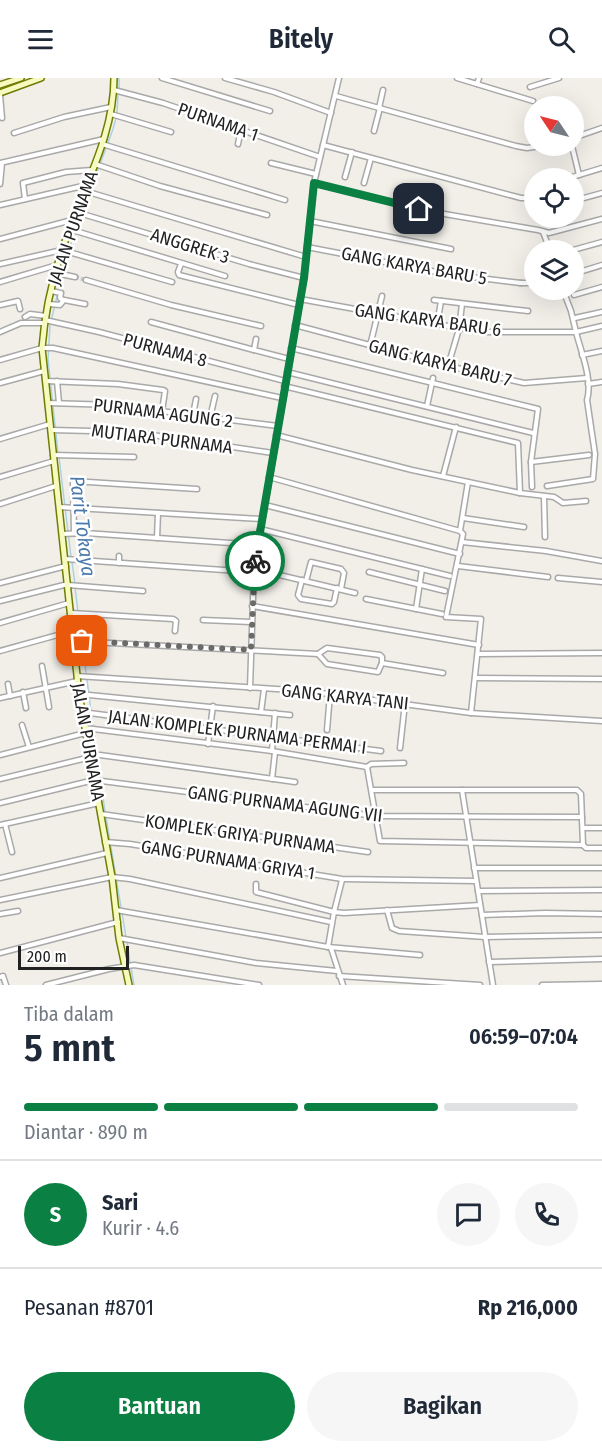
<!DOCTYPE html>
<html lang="id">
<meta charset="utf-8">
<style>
body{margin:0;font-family:"Fira Sans Condensed",sans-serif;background:#f6f6f7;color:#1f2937;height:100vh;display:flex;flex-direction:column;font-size:22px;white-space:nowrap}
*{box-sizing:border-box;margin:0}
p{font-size:20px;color:#747a83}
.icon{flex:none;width:33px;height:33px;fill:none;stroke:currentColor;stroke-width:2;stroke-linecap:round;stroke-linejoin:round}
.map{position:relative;height:907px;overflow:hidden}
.details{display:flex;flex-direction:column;background:#fff;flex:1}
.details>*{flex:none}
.needle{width:39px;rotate:305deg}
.tools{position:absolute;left:524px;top:18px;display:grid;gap:12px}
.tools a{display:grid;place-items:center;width:60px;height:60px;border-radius:50%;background:#fff;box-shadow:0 6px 24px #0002;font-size:30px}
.scale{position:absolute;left:18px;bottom:15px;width:111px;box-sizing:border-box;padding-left:6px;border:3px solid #222;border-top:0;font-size:16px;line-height:21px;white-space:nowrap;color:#222;-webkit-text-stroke:4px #fff;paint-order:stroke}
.pin{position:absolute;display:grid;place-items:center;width:51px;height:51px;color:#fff;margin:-26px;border-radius:12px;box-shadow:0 3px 9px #0006}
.courier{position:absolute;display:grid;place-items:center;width:60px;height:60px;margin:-30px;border:4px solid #0b8043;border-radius:50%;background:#fff;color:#222;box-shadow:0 2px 8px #0007}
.headline em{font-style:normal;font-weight:600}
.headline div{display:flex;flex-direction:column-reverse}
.headline{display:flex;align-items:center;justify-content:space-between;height:102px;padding:0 24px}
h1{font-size:39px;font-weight:600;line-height:45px}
.bar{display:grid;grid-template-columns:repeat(4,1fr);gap:9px 6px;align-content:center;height:72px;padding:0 24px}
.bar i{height:8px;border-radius:4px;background:#e0e1e3}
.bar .on{background:#0b8043}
.bar p{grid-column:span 4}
.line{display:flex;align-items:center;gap:15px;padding:0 24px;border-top:2px solid #e0e1e3}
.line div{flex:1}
.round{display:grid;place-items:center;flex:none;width:63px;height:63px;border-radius:32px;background:#f6f6f7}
.cta{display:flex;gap:12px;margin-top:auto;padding:12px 24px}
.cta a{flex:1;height:69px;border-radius:36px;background:#0b8043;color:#fff;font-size:24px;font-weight:600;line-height:69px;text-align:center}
.cta a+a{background:#f6f6f7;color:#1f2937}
header{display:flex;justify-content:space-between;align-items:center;height:78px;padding:0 24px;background:#fff;font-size:27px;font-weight:600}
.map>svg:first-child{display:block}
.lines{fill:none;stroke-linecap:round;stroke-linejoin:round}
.stream{stroke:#aad3df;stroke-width:1.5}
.street-tunnel{stroke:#c8c6c1;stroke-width:4;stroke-dasharray:4 2;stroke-linecap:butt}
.street-casing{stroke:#a9a9a9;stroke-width:7}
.secondary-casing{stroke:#707d05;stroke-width:8}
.street{stroke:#fff;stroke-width:4}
.secondary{stroke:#f7fabf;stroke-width:5}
.done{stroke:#6b6a68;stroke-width:6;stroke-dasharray:0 10.8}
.route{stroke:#0b8043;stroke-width:8}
.labels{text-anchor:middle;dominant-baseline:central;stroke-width:5;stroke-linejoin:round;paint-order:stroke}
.street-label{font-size:18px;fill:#222;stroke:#fff}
.water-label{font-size:20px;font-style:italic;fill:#4a7aab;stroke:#fff}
</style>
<header><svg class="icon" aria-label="menu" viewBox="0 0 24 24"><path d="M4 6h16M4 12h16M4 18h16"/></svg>Bitely<svg class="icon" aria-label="search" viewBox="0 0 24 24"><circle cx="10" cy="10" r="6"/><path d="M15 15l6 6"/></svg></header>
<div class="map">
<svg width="602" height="907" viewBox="0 0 602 907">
<rect width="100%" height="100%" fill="#f2efe9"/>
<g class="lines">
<g class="stream">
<path d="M 119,11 L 119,0"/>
<path d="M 117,35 L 118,16"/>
<path d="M 76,151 L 113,51 L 116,40"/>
<path d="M 63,194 L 74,155"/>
<path d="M 58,375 L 48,281 L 50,247 L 62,198"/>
<path d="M 59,379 L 71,479"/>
<path d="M 72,484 L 75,506"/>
<path d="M 75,510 L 93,648"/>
<path d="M 94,653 L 105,734"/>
<path d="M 106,739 L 126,859"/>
<path d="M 127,863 L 130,885"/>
<path d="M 131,890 L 134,907"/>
</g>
<path class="street-tunnel" d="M 75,199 L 86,202"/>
<g class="street-casing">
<g id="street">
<path d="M 162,0 L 270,33"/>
<path d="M 225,0 L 274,14 L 331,35"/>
<path d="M 457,0 L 533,23"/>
<path d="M 477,6 L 479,0"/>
<path d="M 530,9 L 559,0"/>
<path d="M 114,12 L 163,25 L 320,79"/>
<path d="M 0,17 L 2,40"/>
<path d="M 336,18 L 516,68 L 527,70 L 541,68"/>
<path d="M 379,30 L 383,12"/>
<path d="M 111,36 L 171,54"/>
<path d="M 374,53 L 380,30"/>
<path d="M 14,55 L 64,39 L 111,29"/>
<path d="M 573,60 L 602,50"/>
<path d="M 102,66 L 285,122"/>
<path d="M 238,66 L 241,51"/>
<path d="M 323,67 L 521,120 L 534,120"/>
<path d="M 572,68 L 579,97"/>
<path d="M 0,85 L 104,61"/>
<path d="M 271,85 L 316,96"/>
<path d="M 95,86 L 160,108 L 267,137"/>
<path d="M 345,99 L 352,74"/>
<path d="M 569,100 L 602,90"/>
<path d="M 314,105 L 427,133 L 538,152 L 549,155 L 602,141"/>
<path d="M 364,105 L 371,80"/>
<path d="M 0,106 L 2,85"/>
<path d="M 85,113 L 306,179"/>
<path d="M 25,121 L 23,105 L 66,94 L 92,92"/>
<path d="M 573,123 L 602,115"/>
<path d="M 0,127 L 87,107"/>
<path d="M 76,134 L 249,186 L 304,200"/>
<path d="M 310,143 L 451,171"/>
<path d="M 69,151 L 225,198"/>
<path d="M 543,154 L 550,172"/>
<path d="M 0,161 L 72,142"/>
<path d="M 307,169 L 447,196 L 521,205"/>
<path d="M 573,172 L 602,164"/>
<path d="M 0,186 L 62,172 L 172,204"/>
<path d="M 181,186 L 178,194 L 179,197 L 299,227"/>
<path d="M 56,195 L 75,199"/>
<path d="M 573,196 L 602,187"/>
<path d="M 86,202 L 171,227 L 261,248"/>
<path d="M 0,204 L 57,187"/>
<path d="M 520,205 L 534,205"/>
<path d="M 563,212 L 571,233 L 576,254 L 602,248"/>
<path d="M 51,213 L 61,215 L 60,220 L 63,222"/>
<path d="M 574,217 L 602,209"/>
<path d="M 300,221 L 481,254 L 576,254 C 581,274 593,302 587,322 L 595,376 L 593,401 L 547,408"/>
<path d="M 434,222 L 528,233"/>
<path d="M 49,226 L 60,227 L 64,222 L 85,226"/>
<path d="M 0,227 L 18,223 L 20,231"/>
<path d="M 25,239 L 30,236 L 46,238"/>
<path d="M 575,240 L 602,234"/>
<path d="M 45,242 L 99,254 L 285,303"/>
<path d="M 151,244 L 254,272"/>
<path d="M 295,247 L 448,288 L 524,305 L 587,300"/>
<path d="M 437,247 L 441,223"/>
<path d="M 0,254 L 21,245 L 44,245"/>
<path d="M 256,261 L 254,272 L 289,281"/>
<path d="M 370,268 L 382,218"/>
<path d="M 291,270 L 538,331 L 531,384 L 532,409"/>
<path d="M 582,277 L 602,273"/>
<path d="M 0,282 L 42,270 L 53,270 L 282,320"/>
<path d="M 448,288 L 459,251 L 462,226"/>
<path d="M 287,294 L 533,355"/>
<path d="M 46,303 L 118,306 L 163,312 L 165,313 L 162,333"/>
<path d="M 57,303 L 59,325"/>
<path d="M 0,305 L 44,293"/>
<path d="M 588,306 L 602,304"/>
<path d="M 284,308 L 518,365 L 520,415"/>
<path d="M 48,325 L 114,327 L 278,348"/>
<path d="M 427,328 L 433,300"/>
<path d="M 193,337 L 196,321"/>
<path d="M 210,340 L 215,318"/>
<path d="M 51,352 L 132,354 L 273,375"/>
<path d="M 276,357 L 412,392 L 520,415 L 554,419 L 563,425 L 586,423"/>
<path d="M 0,361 L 50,346"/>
<path d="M 53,377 L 134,379"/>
<path d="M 531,384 L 589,377"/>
<path d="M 443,398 L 456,349"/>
<path d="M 0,399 L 54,383"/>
<path d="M 269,399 L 460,453"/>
<path d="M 468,404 L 460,453 L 463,456 L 446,539 L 481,541 L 471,635"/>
<path d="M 544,419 L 545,459"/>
<path d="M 0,426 L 56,408"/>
<path d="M 265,427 L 460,476"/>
<path d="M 59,429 L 262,441"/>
<path d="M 463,440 L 524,449"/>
<path d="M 260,451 L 450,498"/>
<path d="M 74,455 L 73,403 L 197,411"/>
<path d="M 62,456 L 85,455 L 258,467"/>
<path d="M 157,460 L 158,435"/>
<path d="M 462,464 L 546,473 L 602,483"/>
<path d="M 119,478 L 119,485"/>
<path d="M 65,481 L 253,494"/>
<path d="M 458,488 L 548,499"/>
<path d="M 254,491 L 355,515"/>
<path d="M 369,494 L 445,513"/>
<path d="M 558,500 L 602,504"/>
<path d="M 302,502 L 298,517 L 301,521 L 332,526 L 334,524 L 337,510"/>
<path d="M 306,503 L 311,484 L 341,491 L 344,495 L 341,511"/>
<path d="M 0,505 L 66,488"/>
<path d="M 68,507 L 143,513"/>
<path d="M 366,521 L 442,536"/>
<path d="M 0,523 L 68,506"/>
<path d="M 252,528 L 479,567"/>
<path d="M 416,531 L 422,491"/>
<path d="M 71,535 L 173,541 L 176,543 L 175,553"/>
<path d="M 203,542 L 251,544"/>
<path d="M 0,545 L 69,525"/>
<path d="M 73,563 L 318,576 L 327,570 L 380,577 L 382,579 L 382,585 L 443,595"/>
<path d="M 0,573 L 72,553"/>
<path d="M 318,576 L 327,586 L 378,594 L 382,585"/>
<path d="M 478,576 L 602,575"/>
<path d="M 42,588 L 49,629"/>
<path d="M 77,598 L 306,613 L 471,635 L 602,643"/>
<path d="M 476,600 L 602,601"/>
<path d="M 8,606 L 10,618"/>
<path d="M 250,610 L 254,491 L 304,200 L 314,105 L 339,0"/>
<path d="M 23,614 L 26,630"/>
<path d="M 79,616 L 290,637"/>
<path d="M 0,620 L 77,603"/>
<path d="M 82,634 L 381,673"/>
<path d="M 261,634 L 264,611"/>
<path d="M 22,647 L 29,669"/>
<path d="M 85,650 L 272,673 L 367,689"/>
<path d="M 327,652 L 330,616"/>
<path d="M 208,666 L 213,628"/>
<path d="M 400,670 L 405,625"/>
<path d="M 272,673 L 275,635"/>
<path d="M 0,677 L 85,655"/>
<path d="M 90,677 L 100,677 L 295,704"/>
<path d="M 367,689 L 380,763 L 583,767 L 586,770 L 602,770"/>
<path d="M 367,689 L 371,686 L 404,685"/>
<path d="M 0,701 L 91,679"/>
<path d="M 272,701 L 275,674"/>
<path d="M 372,712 L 577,712 L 581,716 L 583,767"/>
<path d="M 462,712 L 493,907"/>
<path d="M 0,725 L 94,702 L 375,738 L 582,739"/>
<path d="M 101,736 L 368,774"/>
<path d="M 5,746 L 12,774"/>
<path d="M 0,747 L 99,725"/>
<path d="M 583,750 L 602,750"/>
<path d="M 105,764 L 130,766 L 342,801 L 476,803"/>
<path d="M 474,790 L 602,790"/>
<path d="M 0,800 L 107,775"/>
<path d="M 256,806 L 256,814 L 334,834 L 342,802"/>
<path d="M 478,813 L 602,812"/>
<path d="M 0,822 L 112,799 L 130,801 L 331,844"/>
<path d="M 116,832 L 328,869 L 334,834 L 344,835 L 480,827"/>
<path d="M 387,832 L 392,850 L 399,853 L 485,859 L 602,857"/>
<path d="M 0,836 L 18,833"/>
<path d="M 482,837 L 545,835 L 602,836"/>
<path d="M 119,860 L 256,885 L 337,893"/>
<path d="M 328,869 L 420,877"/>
<path d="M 331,870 L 343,907"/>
<path d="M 0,875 L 118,844"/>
<path d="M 489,884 L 602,881"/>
<path d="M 339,898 L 480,907"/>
<path d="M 0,899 L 3,898 L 6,907"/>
<path d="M 46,907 L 109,891 L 134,887 L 259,907"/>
<path d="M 542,907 L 602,906"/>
</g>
</g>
<g class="secondary-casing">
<g id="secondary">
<path d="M 114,0 C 114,56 85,106 67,158 C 54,193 45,232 42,270 L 79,616 L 112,799 L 119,860 L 129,907"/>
<path d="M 0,7 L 21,0"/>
<path d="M 0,15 L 41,0"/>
</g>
</g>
<use href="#street" class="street"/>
<use href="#secondary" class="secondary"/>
</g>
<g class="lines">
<path class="done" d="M 82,563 L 251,572 L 255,483"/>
<path class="route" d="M 255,483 L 304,200 L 314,105 L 419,131"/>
</g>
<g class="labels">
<g class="street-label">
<text transform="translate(218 44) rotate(19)">PURNAMA 1</text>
<text transform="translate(73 150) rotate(-71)">JALAN PURNAMA</text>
<text transform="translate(190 168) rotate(17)">ANGGREK 3</text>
<text transform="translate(414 188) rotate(10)">GANG KARYA BARU 5</text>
<text transform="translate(428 242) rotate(8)">GANG KARYA BARU 6</text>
<text transform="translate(165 272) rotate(15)">PURNAMA 8</text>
<text transform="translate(440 285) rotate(14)">GANG KARYA BARU 7</text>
<text transform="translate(163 335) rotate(7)">PURNAMA AGUNG 2</text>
<text transform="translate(162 361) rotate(7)">MUTIARA PURNAMA</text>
<text transform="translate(345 619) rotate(6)">GANG KARYA TANI</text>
<text transform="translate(237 654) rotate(7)">JALAN KOMPLEK PURNAMA PERMAI I</text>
<text transform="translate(88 664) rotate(80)">JALAN PURNAMA</text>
<text transform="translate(285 726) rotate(7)">GANG PURNAMA AGUNG VII</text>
<text transform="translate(240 756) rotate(8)">KOMPLEK GRIYA PURNAMA</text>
<text transform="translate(228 782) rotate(9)">GANG PURNAMA GRIYA 1</text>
</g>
<g class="water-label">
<text transform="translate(83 448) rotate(83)">Parit Tokaya</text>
</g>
</g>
</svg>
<div class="tools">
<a><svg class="needle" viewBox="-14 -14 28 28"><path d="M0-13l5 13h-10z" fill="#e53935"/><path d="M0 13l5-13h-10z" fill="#747a83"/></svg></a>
<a><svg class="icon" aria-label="locate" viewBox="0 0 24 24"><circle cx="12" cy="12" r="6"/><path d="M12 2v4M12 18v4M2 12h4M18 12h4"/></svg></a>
<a><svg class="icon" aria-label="layers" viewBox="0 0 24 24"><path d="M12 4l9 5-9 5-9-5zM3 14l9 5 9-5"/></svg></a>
</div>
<div class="scale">200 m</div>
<div class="pin" style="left:82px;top:563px;background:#ea580c"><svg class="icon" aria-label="bag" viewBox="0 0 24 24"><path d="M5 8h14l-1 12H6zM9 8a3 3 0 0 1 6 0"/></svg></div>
<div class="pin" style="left:419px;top:131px;background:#1f2937"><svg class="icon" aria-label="home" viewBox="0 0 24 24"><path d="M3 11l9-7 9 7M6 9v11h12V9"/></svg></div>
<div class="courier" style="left:255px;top:483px"><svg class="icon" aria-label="bike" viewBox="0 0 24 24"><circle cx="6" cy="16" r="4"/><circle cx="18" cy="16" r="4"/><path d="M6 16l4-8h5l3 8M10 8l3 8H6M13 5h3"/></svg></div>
</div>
<section class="details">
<div class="headline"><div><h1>5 mnt</h1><p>Tiba dalam</p></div><em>06:59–07:04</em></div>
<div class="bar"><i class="on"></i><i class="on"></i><i class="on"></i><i></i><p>Diantar · 890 m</p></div>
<div class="line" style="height:108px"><b class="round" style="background:#0b8043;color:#fff">S</b><div><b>Sari</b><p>Kurir · 4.6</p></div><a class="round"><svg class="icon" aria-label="chat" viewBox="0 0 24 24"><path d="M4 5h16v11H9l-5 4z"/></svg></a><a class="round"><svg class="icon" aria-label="phone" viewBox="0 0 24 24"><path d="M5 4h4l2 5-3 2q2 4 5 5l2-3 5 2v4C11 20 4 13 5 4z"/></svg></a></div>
<div class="line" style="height:78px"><div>Pesanan #8701</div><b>Rp 216,000</b></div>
<div class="cta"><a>Bantuan</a><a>Bagikan</a></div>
</section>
